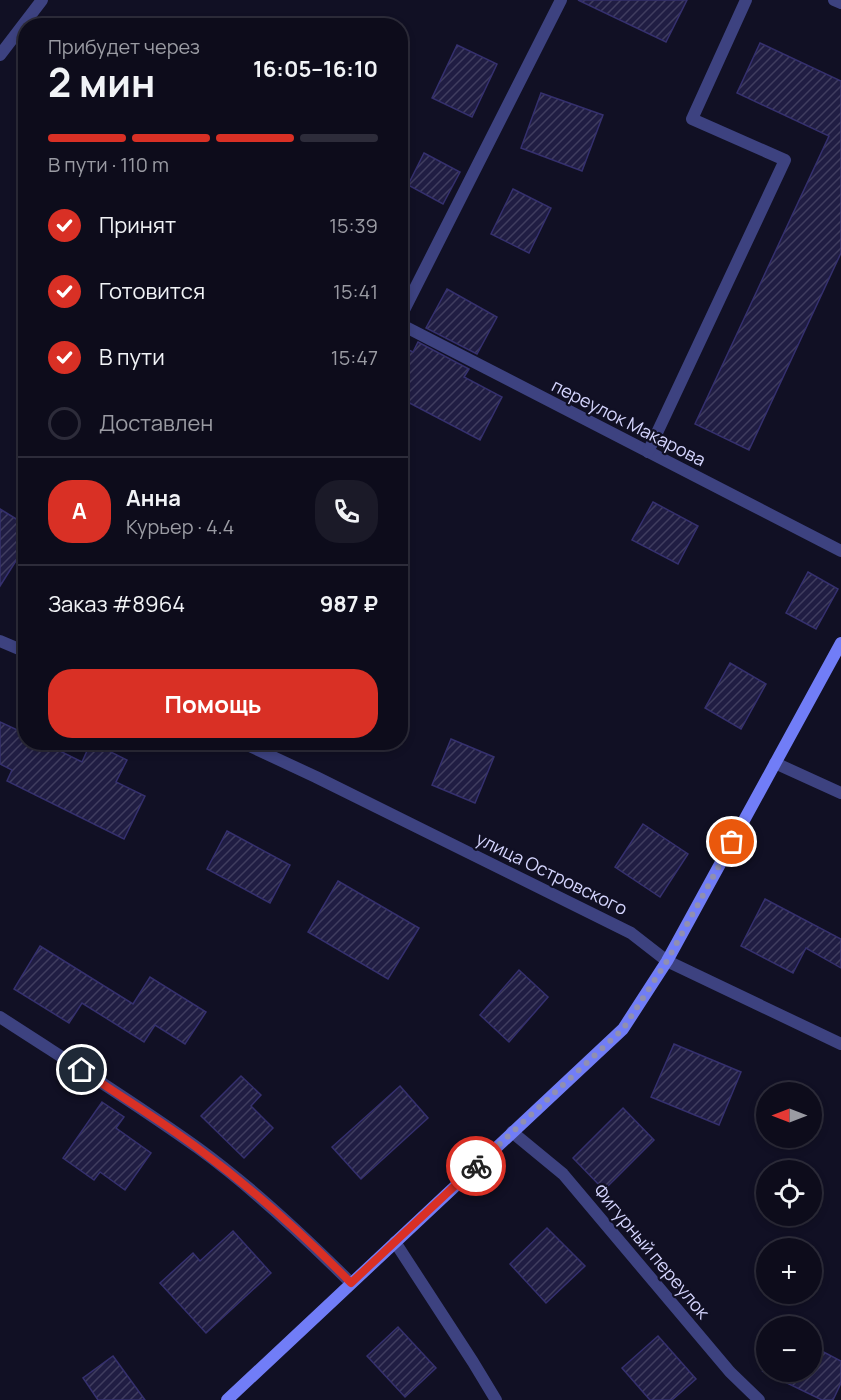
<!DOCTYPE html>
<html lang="ru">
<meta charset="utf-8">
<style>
body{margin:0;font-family:Manrope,sans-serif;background:#1b1a28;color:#f1f3f6;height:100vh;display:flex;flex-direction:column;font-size:22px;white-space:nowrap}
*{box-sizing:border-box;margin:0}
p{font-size:20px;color:#9a9ba3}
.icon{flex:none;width:33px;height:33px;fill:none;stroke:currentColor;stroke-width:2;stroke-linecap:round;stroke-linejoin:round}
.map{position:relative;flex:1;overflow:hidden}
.details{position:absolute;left:18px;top:18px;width:390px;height:732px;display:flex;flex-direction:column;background:#0d0c1b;border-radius:24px;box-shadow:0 3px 9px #0003,0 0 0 2px #2d2c3a}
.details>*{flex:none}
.needle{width:39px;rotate:270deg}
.controls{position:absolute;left:756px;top:1082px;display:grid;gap:12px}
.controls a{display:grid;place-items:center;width:66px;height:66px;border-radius:50%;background:#0d0c1b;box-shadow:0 3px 9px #0003,0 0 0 2px #2d2c3a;font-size:30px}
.pin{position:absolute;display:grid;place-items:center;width:51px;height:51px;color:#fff;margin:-26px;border:3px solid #fff;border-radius:50%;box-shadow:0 2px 6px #0007}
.courier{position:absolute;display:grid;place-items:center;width:60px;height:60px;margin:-30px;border:4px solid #d93025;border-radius:50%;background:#fff;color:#222;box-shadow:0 2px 8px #0007}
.overview em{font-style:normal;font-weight:700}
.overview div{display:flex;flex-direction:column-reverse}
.overview{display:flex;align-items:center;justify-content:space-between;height:102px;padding:0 30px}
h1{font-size:39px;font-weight:700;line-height:45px}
.bar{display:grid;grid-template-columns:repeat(4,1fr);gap:9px 6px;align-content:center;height:72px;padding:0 30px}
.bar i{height:8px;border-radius:4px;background:#2d2c3a}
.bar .on{background:#d93025}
.bar p{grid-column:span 4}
.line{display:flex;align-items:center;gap:15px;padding:0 30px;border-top:2px solid #2d2c3a}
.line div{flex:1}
.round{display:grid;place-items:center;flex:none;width:63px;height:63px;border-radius:24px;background:#1b1a28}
ol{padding:0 30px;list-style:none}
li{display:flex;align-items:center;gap:18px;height:66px}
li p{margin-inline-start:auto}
li .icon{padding:6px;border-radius:50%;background:#d93025;color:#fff;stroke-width:4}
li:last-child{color:#9a9ba3}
li i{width:33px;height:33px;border:3px solid #2d2c3a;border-radius:50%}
.primary-button{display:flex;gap:12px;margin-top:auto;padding:12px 30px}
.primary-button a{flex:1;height:69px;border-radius:24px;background:#d93025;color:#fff;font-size:24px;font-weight:700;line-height:69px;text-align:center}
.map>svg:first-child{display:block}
.building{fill:url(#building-hatch);stroke:#35306e;stroke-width:1.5}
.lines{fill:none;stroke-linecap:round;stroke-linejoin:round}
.service{stroke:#3d4280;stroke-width:12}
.minor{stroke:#3d4280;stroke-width:12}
.secondary{stroke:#717df7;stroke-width:12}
.done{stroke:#908fb1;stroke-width:6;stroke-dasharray:0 10.8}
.route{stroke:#d93025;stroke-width:8}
.labels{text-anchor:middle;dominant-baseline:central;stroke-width:4.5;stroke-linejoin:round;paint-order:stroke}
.street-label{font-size:18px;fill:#d4d4fd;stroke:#111024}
</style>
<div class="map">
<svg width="841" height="1400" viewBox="0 0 841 1400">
<defs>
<pattern id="building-hatch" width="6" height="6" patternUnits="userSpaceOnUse" patternTransform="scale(1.5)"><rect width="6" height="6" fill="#201d43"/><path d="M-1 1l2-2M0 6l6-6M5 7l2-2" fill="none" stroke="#403d5f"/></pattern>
</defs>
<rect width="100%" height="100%" fill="#111024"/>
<g class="building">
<path d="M 578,0 L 687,0 L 666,42 Z"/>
<path d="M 760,43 L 841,81 L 841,253 L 749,450 L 695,424 L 829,136 L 737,93 Z"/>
<path d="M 457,45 L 497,64 L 472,117 L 432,98 Z"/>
<path d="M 541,93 L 603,115 L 582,171 L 521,148 Z"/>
<path d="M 424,153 L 460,172 L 443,204 L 408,185 Z"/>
<path d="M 513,189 L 551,208 L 529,253 L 491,234 Z"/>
<path d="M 447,289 L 497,317 L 477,354 L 426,328 Z"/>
<path d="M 418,342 L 469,369 L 464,377 L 502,397 L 480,440 L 400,398 L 400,346 L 413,352 Z"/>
<path d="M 653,502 L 698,526 L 678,564 L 632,540 Z"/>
<path d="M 0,509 L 26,525 L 26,545 L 0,586 Z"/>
<path d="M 808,572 L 838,589 L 816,629 L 786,613 Z"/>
<path d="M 730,663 L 766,684 L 741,729 L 705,708 Z"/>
<path d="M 0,722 L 26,734 L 26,742 L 42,742 L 82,762 L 91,742 L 127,760 L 116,782 L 145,796 L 124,839 L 7,781 L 12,770 L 0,764 Z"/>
<path d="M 451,739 L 494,757 L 475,803 L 432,785 Z"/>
<path d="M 643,824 L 688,854 L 660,897 L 615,867 Z"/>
<path d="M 227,831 L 290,865 L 270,903 L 207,869 Z"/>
<path d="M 338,881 L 419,928 L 388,979 L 308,932 Z"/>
<path d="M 765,899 L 841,939 L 841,968 L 806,948 L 793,973 L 741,946 Z"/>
<path d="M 40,946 L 133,1004 L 150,977 L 206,1012 L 185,1044 L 155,1025 L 144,1042 L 82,1003 L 69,1023 L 14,989 Z"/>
<path d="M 519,970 L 548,997 L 509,1042 L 480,1015 Z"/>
<path d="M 674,1044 L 741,1072 L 719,1125 L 651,1097 Z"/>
<path d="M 241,1076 L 261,1095 L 251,1106 L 273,1128 L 244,1158 L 201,1116 Z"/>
<path d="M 400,1086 L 428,1118 L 361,1179 L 332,1147 Z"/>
<path d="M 102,1102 L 124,1117 L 116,1128 L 151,1153 L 125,1190 L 100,1172 L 94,1180 L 63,1158 Z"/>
<path d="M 623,1108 L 654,1140 L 604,1190 L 573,1158 Z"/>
<path d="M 547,1228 L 585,1266 L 546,1303 L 510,1264 Z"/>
<path d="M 233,1231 L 271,1273 L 206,1333 L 160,1283 L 193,1253 L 200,1261 Z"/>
<path d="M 398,1327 L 436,1368 L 405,1397 L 367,1356 Z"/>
<path d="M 658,1336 L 696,1379 L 672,1400 L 650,1400 L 622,1368 Z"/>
<path d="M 812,1346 L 841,1361 L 841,1383 L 833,1400 L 822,1400 L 762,1371 L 812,1371 Z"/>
<path d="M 113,1356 L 145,1400 L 98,1400 L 83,1378 Z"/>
</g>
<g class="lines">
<g class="service">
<path d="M 400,318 L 561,0"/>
<path d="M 400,324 L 841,551"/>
<path d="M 648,452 L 785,160 L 692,119 L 746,0"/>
<path d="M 775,763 L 841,793"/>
<path d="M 0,1017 C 66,1060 134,1102 198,1148 C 253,1188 303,1235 351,1283"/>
<path d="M 512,1132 L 563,1174 L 730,1372 L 759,1400"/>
<path d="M 395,1242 L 473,1362 L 496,1400"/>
</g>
<g class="minor">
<path d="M 834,0 L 841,3"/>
<path d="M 0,55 L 42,0"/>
<path d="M 0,641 L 26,652"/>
<path d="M 241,742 L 316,777 L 631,933 L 667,961 L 841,1044"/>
</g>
<path class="secondary" d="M 227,1400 L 623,1029 L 667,961 L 841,643"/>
</g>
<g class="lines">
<path class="done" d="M 476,1166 L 623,1029 L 667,961 L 732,842"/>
<path class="route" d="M 82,1070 C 121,1097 162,1121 200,1150 C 254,1190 304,1235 351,1283 L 476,1166"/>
</g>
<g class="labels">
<g class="street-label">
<text transform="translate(629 422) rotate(27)">переулок Макарова</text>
<text transform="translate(552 873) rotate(26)">улица Островского</text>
<text transform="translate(652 1251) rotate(50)">Фигурный переулок</text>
</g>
</g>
</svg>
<div class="controls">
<a><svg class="needle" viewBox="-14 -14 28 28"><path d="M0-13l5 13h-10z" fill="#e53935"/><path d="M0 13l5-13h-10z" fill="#9a9ba3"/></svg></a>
<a><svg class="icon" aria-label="locate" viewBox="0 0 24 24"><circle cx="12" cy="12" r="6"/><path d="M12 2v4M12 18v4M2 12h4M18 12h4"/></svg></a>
<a>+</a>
<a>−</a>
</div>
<div class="pin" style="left:732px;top:842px;background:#ea580c"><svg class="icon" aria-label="bag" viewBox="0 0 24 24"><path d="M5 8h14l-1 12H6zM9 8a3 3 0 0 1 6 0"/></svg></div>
<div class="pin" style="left:82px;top:1070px;background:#1f2937"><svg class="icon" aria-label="home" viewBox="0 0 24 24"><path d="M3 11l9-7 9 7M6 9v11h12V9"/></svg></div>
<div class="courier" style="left:476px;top:1166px"><svg class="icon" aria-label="bike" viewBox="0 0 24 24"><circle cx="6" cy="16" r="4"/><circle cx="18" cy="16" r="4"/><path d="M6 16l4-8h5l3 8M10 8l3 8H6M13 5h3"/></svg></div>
<section class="details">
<div class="overview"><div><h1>2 мин</h1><p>Прибудет через</p></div><em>16:05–16:10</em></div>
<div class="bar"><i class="on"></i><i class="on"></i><i class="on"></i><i></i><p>В пути · 110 m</p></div>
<ol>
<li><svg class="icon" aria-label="check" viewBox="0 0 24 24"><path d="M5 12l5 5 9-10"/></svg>Принят<p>15:39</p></li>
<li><svg class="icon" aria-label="check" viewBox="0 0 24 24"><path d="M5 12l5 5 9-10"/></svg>Готовится<p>15:41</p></li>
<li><svg class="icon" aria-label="check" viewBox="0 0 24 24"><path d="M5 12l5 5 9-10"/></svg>В пути<p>15:47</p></li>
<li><i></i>Доставлен</li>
</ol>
<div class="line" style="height:108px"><b class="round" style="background:#d93025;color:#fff">А</b><div><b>Анна</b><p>Курьер · 4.4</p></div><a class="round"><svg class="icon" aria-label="phone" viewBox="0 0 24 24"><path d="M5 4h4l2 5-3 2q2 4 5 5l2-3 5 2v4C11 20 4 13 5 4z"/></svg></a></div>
<div class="line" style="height:78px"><div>Заказ #8964</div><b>987 ₽</b></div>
<div class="primary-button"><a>Помощь</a></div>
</section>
</div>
